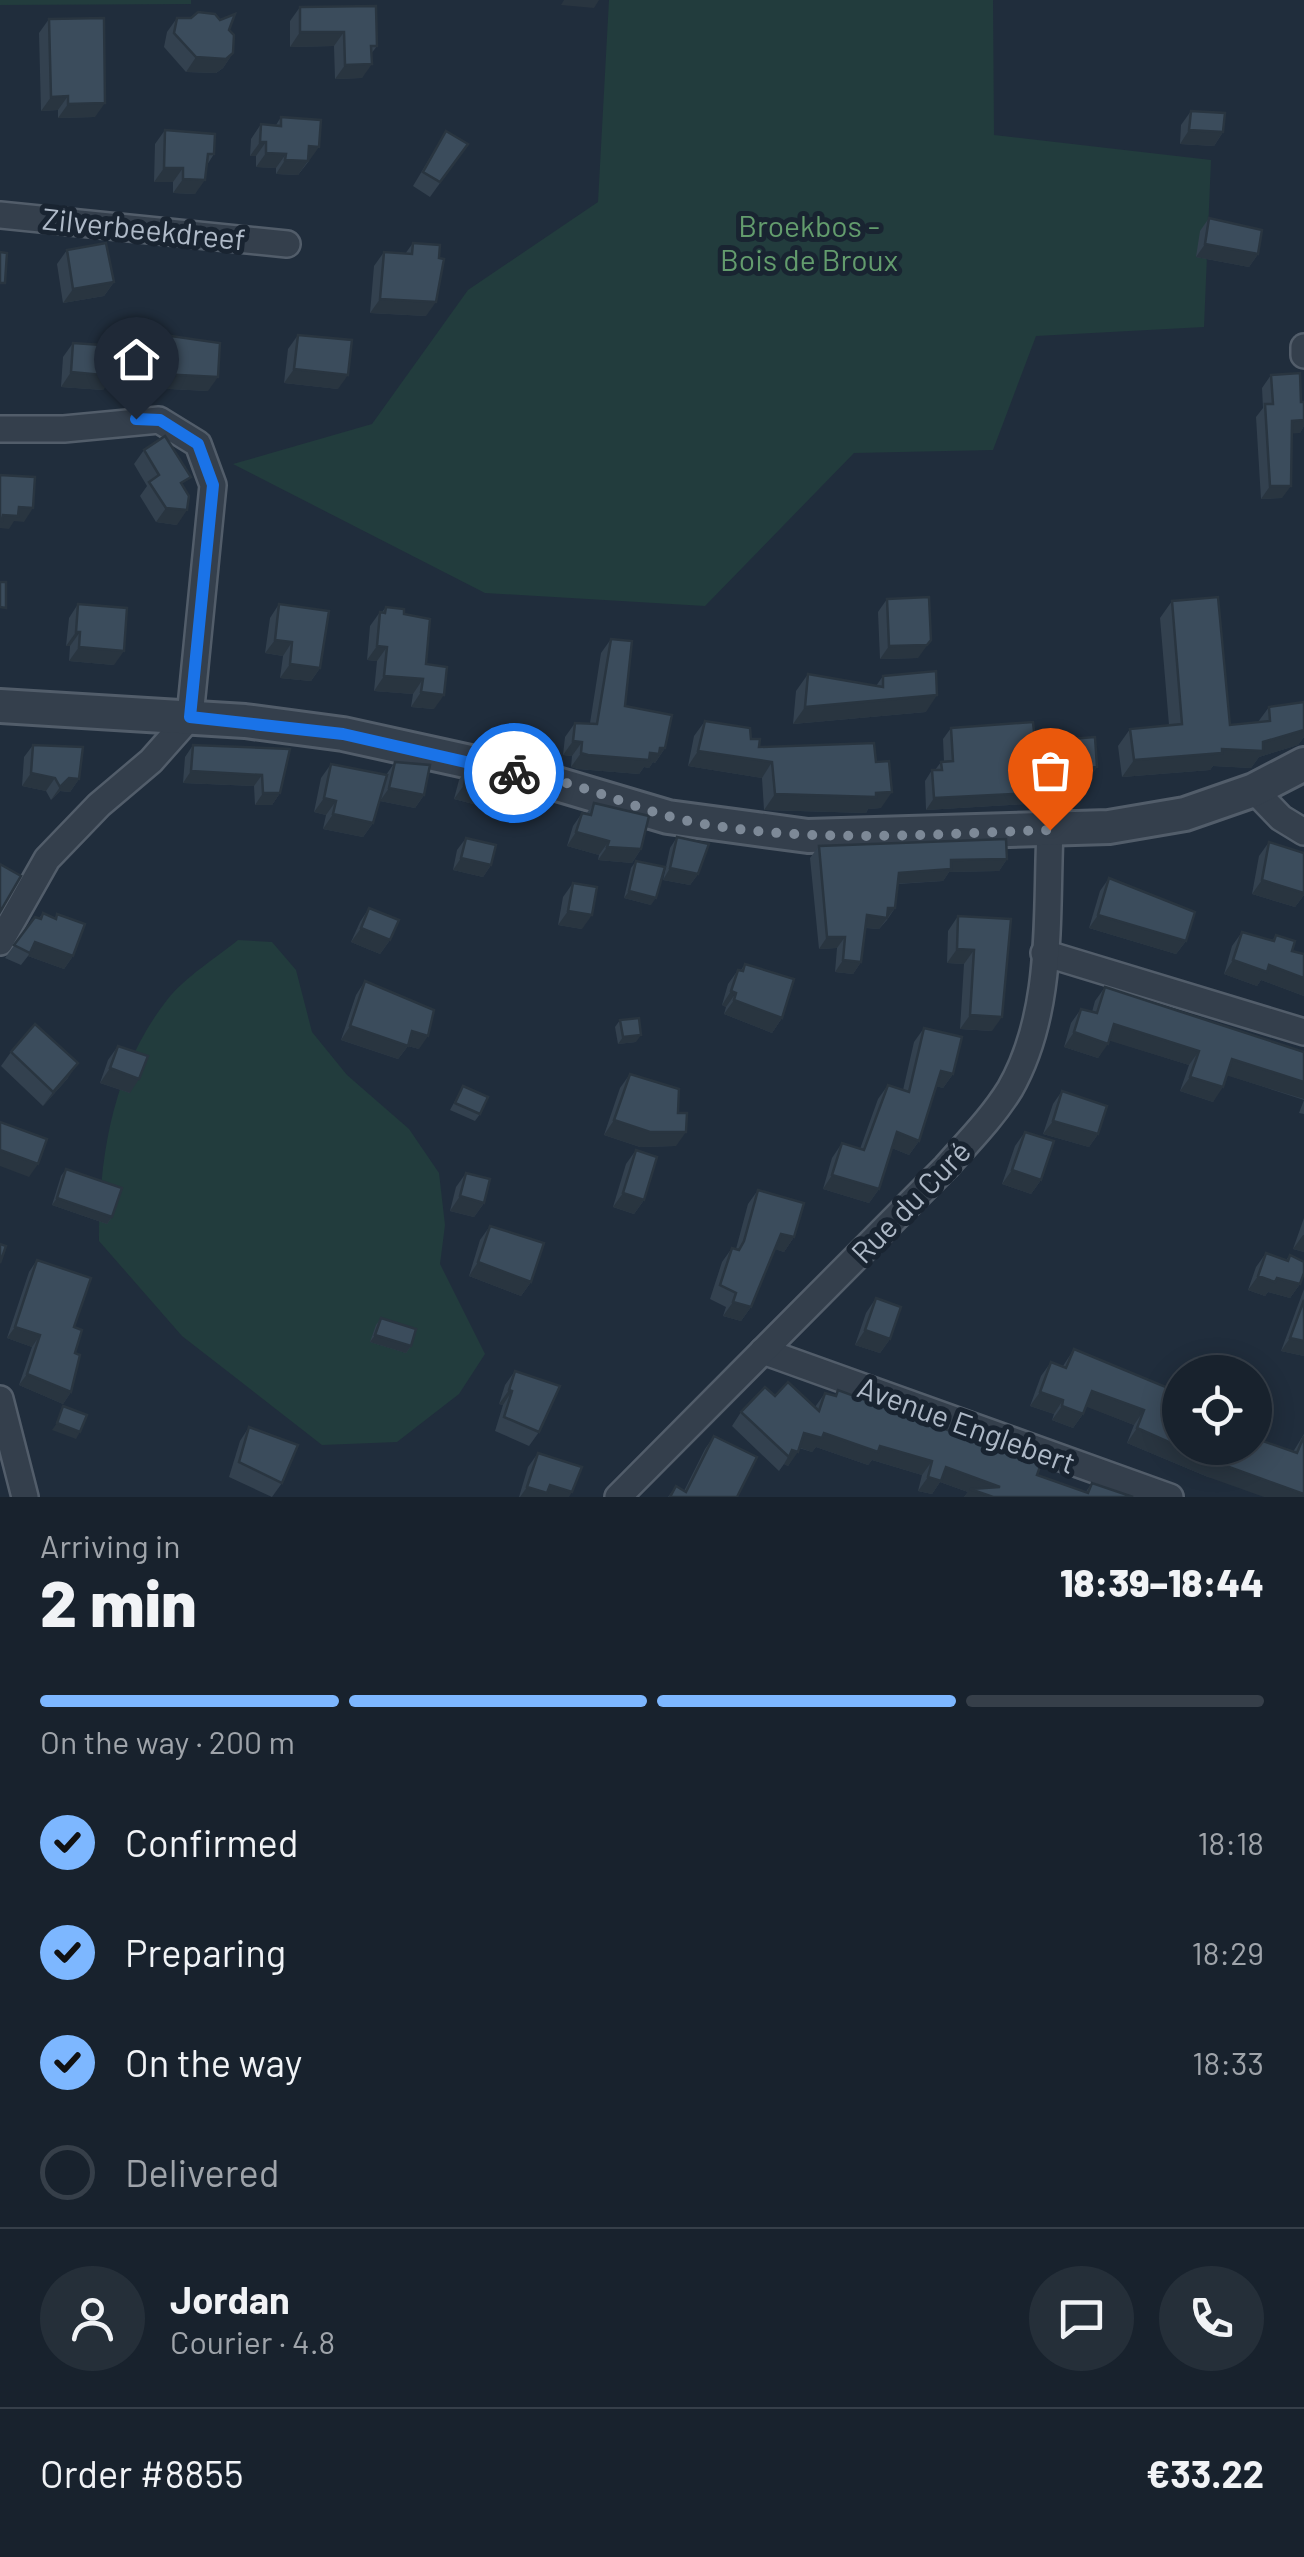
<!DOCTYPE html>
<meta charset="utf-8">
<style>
body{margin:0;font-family:Barlow,sans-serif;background:#252f39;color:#f1f3f6;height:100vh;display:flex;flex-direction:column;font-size:38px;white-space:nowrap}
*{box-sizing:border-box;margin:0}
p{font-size:32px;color:#9fa4aa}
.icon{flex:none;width:55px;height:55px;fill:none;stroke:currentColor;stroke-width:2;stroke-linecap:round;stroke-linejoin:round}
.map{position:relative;height:1497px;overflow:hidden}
.drawer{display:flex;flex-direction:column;background:#18222d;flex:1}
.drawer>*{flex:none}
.tools{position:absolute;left:1162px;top:1355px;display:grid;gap:20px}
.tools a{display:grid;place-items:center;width:110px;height:110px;border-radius:50%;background:#18222d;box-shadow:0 5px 25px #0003,0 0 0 2px #363f49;font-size:50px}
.pin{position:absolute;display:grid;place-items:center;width:85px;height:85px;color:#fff;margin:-102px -42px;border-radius:50% 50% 50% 0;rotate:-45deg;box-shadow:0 0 10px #0007}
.pin .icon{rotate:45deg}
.courier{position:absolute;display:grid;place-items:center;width:100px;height:100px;margin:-50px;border:8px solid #1a73e8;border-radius:50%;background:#fff;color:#222;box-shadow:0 2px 12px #0007}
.head em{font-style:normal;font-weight:800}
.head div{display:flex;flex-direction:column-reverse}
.head{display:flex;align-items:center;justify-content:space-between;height:170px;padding:0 40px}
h1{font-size:65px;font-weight:800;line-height:75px}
.bar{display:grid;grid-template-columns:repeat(4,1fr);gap:15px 10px;align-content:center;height:120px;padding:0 40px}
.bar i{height:12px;border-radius:8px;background:#363f49}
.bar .on{background:#7db7ff}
.bar p{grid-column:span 4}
.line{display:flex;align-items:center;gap:25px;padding:0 40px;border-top:2px solid #363f49}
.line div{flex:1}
.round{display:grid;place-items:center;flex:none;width:105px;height:105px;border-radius:52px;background:#252f39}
ol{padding:0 40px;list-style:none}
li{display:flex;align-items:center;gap:30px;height:110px}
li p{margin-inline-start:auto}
li .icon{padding:10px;border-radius:50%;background:#7db7ff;color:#111;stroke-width:4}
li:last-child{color:#9fa4aa}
li i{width:55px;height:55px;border:5px solid #363f49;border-radius:50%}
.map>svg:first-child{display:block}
.green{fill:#223c3d}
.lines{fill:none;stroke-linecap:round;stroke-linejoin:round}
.minor-casing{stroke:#525d6a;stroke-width:30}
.tertiary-casing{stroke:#525d6a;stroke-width:38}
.minor{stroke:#343f4c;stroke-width:25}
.tertiary{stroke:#343f4c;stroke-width:32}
.wall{fill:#33414f}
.shaded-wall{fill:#293540}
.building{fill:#3b4c5c;stroke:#293540;stroke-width:2.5}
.done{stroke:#7d8997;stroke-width:10;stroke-dasharray:0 18}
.route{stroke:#1a73e8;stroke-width:12}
.labels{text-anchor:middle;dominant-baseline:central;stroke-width:10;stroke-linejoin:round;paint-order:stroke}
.park-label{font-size:30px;fill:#639c6d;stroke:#192431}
.street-label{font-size:30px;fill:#afbac8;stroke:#192431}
</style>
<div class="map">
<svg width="1304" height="1497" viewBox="0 0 1304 1497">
<rect width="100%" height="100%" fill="#202d3c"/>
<g class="green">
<path d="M 0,0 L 191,0 L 191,4 L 0,5 Z"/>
<path d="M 609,0 L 993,0 L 994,135 L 1211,160 L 1204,327 L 1036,336 L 993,450 L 854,453 L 705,606 L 485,593 L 233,464 L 372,424 L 468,290 L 598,202 Z"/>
<path d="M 238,940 L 272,942 L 296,970 L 312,1032 L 347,1075 L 409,1129 L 439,1173 L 445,1225 L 440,1264 L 485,1354 L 459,1394 L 397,1442 L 322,1445 L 182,1336 L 99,1241 C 99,1156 113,1069 167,1000 C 185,977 216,958 238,940 Z"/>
</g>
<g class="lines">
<g class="minor-casing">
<g id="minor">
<path d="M 0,215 L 287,244"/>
<path d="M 1304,347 L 1304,355"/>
<path d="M 0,429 L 64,429 L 159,420 L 198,444 L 213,485 L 190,717 L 151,761 L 99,805 L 47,859 L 0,942"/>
<path d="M 1254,790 L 1281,818 L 1304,832"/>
<path d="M 1044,953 L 1304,1032"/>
<path d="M 763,1351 L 1170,1497"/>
<path d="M 0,1399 L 25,1497"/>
<path d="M 618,1497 L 946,1167 C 968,1142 992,1118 1010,1089 C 1054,1012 1046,916 1050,831"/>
</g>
</g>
<g class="tertiary-casing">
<path id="tertiary" d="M 0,706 L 245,721 L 343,734 L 520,773 L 668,817 L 808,836 L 1109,827 L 1185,814 L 1254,790 L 1304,764"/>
</g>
<use href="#minor" class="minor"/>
<use href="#tertiary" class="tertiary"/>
</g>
<g class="wall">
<path d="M 300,7 L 377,46 L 371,54 L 362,78 L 335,79 L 334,46 L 290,47 L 290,21 Z"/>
<path d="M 177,18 L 233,53 L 223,68 L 216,73 L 186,72 L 164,47 L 167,32 Z"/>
<path d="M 49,19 L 95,117 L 58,118 L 58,110 L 41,111 L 39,33 Z"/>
<path d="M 1191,111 L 1223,132 L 1214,146 L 1180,144 L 1181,125 Z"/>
<path d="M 281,117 L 309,161 L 298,175 L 276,174 L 276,168 L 256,167 L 256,156 L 250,156 L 251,139 L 261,124 L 276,125 Z"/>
<path d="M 165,130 L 214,154 L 207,165 L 195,194 L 173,193 L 173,182 L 154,182 L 155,144 Z"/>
<path d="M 446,131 L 468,144 L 430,197 L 413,186 Z"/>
<path d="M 1209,218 L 1258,254 L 1249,267 L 1196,257 L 1200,231 Z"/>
<path d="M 413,243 L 426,316 L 370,313 L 374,266 L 384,252 L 405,254 Z"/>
<path d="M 67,250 L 114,282 L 104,296 L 63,303 L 57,264 Z"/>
<path d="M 164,335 L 208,391 L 150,388 L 154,349 Z"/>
<path d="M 298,335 L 338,389 L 284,383 L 288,349 Z"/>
<path d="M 73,343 L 113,376 L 103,390 L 61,387 L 63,357 Z"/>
<path d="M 1271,375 L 1301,402 L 1304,402 L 1304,426 L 1300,433 L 1292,433 L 1282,498 L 1261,499 L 1256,417 L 1263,408 L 1262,388 Z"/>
<path d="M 144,450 L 184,487 L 177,525 L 156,522 L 140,496 L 147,486 L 134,464 Z"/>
<path d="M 887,599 L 918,658 L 880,659 L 878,612 Z"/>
<path d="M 1172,601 L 1230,725 L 1258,722 L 1269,707 L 1304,702 L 1304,737 L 1298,745 L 1259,757 L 1251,768 L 1213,766 L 1210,770 L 1122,777 L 1118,746 L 1130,729 L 1169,725 L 1160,618 Z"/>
<path d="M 78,604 L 114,665 L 69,661 L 70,646 L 66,646 L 69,618 Z"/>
<path d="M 279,604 L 320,668 L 311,681 L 280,678 L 283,656 L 265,653 L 270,618 Z"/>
<path d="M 386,607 L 404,614 L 426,664 L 434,709 L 411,707 L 413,694 L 374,691 L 377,661 L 367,660 L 370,626 L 380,612 L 382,612 Z"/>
<path d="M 611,639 L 625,706 L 665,748 L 655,763 L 653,762 L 649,768 L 644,767 L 639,774 L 578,769 L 571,767 L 572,756 L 563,755 L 565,737 L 575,723 L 590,723 L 601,653 Z"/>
<path d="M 808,674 L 876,686 L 883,676 L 926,712 L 793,724 L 796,691 Z"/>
<path d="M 705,721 L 751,739 L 759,747 L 881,808 L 868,809 L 866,813 L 764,810 L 762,778 L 688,766 L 694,736 Z"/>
<path d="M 951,728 L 1036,749 L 1065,746 L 1070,739 L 1097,767 L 1089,778 L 1033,784 L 1034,793 L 1026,804 L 926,810 L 925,781 L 932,770 L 935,770 L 941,762 L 944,762 L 943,739 Z"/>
<path d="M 33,745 L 79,779 L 70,792 L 60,791 L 51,800 L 46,791 L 22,786 L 24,757 Z"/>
<path d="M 193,745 L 290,749 L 280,793 L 272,805 L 255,805 L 254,786 L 183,783 L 185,757 Z"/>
<path d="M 395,762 L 424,795 L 415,808 L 380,801 L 373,823 L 363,837 L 323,829 L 326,815 L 314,812 L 321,778 L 331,764 L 386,775 Z"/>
<path d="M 468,766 L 512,814 L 454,799 L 459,780 Z"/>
<path d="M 594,803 L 641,849 L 632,863 L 598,860 L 599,855 L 567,846 L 573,826 L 582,813 L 586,814 Z"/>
<path d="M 677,837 L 698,874 L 690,885 L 663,880 L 670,848 Z"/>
<path d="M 466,838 L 491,865 L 483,877 L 453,870 L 457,850 Z"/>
<path d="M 1269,842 L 1304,853 L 1304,895 L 1295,907 L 1252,894 L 1259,856 Z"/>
<path d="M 819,846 L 1007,859 L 999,871 L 949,872 L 943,881 L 898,884 L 895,908 L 887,920 L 879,929 L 866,928 L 861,962 L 853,974 L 835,972 L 837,948 L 819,949 L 810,858 Z"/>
<path d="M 636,861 L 651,905 L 624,898 L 631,868 Z"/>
<path d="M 1109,878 L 1186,941 L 1176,954 L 1089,928 L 1100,891 Z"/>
<path d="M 573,883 L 582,929 L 558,925 L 563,897 Z"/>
<path d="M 369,908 L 390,940 L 380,954 L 351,942 L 360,922 Z"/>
<path d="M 43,913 L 55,918 L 57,914 L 73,956 L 64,969 L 28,956 L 21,965 L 5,958 L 35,917 L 39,918 Z"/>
<path d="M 958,916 L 1011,919 L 992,1031 L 960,1029 L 964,964 L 947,963 L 948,931 Z"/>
<path d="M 1242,932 L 1272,941 L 1276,935 L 1292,951 L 1304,954 L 1304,996 L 1261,980 L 1257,986 L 1224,974 L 1232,946 Z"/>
<path d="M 745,964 L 782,1018 L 772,1033 L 724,1014 L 726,1007 L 722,1005 L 728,984 L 738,970 L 741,970 Z"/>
<path d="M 365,981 L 419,1049 L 408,1046 L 398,1059 L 341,1040 L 356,995 Z"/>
<path d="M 1105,987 L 1304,1052 L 1304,1114 L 1299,1113 L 1304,1100 L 1227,1075 L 1213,1102 L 1180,1091 L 1189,1065 L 1109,1040 L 1098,1058 L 1064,1047 L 1071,1023 L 1081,1009 L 1092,1012 L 1095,1001 Z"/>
<path d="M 620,1020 L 636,1042 L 618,1044 L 615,1027 Z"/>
<path d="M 924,1028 L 953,1074 L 943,1088 L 936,1086 L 919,1141 L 909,1155 L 892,1148 L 879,1189 L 869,1203 L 823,1189 L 832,1158 L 842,1143 L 860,1149 L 878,1099 L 888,1085 L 903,1090 L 914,1042 Z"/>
<path d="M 118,1046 L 130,1093 L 100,1083 L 108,1060 Z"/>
<path d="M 11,1052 L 68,1078 L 43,1106 L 1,1066 Z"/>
<path d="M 630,1074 L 676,1146 L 640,1147 L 604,1135 L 620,1088 Z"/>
<path d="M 463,1086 L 480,1114 L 475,1121 L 450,1110 Z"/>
<path d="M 1062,1091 L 1098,1134 L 1089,1147 L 1043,1134 L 1053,1104 Z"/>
<path d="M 1025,1132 L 1041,1180 L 1031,1194 L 1002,1184 L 1015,1146 Z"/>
<path d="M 636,1150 L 644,1200 L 634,1214 L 613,1207 L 626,1164 Z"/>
<path d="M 66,1169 L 112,1217 L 107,1224 L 52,1205 L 61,1176 Z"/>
<path d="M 466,1173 L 484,1203 L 474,1217 L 450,1211 L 456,1187 Z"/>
<path d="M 758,1190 L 794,1237 L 784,1252 L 775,1249 L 751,1307 L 741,1321 L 723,1316 L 726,1307 L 710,1299 L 722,1262 L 732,1248 L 736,1249 L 748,1204 Z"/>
<path d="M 1304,1218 L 1304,1252 L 1293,1249 Z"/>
<path d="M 490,1226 L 531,1282 L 521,1296 L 469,1276 L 480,1240 Z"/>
<path d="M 1266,1253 L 1286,1260 L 1290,1255 L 1300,1284 L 1290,1298 L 1268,1292 L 1265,1296 L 1248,1290 L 1256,1267 Z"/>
<path d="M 37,1260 L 74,1327 L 71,1392 L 63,1404 L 19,1385 L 32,1347 L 7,1338 L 29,1272 Z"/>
<path d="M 1304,1289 L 1304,1356 L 1281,1351 Z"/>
<path d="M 876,1298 L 890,1339 L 880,1353 L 855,1345 L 866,1313 Z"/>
<path d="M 381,1318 L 411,1346 L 406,1353 L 370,1342 L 376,1325 Z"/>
<path d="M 1074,1349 L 1172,1395 L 1257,1439 L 1293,1452 L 1304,1434 L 1304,1497 L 1208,1477 L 1127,1443 L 1134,1425 L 1086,1406 L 1083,1414 L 1073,1428 L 1052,1420 L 1054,1414 L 1030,1406 L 1041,1376 L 1051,1362 L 1063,1366 Z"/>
<path d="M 515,1371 L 539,1432 L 529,1446 L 495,1431 L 503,1405 L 499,1404 L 505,1385 Z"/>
<path d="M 838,1390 L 1037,1475 L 1085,1493 L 1092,1483 L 1133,1497 L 964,1497 L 968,1492 L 940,1482 L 932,1494 L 918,1491 L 922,1475 L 872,1460 L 868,1465 L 816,1447 L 812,1452 L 799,1448 L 788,1466 L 784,1464 L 779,1471 L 732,1426 L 741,1412 L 775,1396 L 815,1407 L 825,1393 L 835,1396 Z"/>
<path d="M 249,1427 L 282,1483 L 272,1497 L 229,1477 L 240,1441 Z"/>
<path d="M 714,1436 L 737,1497 L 668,1497 L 676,1486 L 684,1491 L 705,1449 Z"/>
<path d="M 538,1453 L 569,1497 L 519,1497 L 528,1467 Z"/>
</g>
<g class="shaded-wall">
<path d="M 564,0 L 599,0 L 594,8 L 561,5 Z"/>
<path d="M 300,32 L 344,32 L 334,46 L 290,47 Z"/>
<path d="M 233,53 L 223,68 L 216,73 L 186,72 L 196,57 Z"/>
<path d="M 372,64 L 362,78 L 335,79 L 345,65 Z"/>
<path d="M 68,96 L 58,110 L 41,111 L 51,97 Z"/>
<path d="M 105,103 L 95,117 L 58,118 L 68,104 Z"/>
<path d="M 1189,130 L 1223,132 L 1214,146 L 1180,144 Z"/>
<path d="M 260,142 L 266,142 L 256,156 L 250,156 Z"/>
<path d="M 309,146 L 319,147 L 309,161 L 299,160 Z"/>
<path d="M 266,153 L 286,154 L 276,168 L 256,167 Z"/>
<path d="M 285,160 L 308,161 L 298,175 L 276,174 Z"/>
<path d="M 164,168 L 183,168 L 173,182 L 154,182 Z"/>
<path d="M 183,179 L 205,180 L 195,194 L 173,193 Z"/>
<path d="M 1205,244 L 1258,254 L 1249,267 L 1196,257 Z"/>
<path d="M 114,282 L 104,296 L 63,303 L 73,289 Z"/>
<path d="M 380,299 L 436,302 L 426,316 L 370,313 Z"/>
<path d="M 294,369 L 348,375 L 338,389 L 284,383 Z"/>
<path d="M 71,372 L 113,376 L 103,390 L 61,387 Z"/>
<path d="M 160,374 L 218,377 L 208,391 L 150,388 Z"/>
<path d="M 1304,420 L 1304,426 L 1300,433 L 1284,434 L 1292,421 Z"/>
<path d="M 1270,486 L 1291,486 L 1282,498 L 1261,499 Z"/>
<path d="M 19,507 L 33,508 L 24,522 L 14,521 L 9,529 L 0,528 L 0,519 L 3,515 Z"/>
<path d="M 166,508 L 187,510 L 177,525 L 156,522 Z"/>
<path d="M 76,632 L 80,632 L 70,646 L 66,646 Z"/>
<path d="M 275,640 L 292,642 L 283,656 L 265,653 Z"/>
<path d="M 931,640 L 918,658 L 880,659 L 889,646 Z"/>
<path d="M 377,646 L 387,647 L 377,661 L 367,660 Z"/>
<path d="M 79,647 L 124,651 L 114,665 L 69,661 Z"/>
<path d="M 290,664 L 320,668 L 311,681 L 280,678 Z"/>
<path d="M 384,676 L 423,679 L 413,694 L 374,691 Z"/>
<path d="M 421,692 L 444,695 L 434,709 L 411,707 Z"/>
<path d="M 937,695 L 926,712 L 793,724 L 805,707 Z"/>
<path d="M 1304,730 L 1304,737 L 1298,745 L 1259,757 L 1251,768 L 1213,766 L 1210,770 L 1122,777 L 1134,760 L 1222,749 L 1263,742 Z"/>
<path d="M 573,741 L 582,742 L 572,756 L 563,755 Z"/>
<path d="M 660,748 L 665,748 L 655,763 L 653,762 L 649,768 L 644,767 L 639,774 L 578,769 L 571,767 L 581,753 L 650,753 Z"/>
<path d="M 698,751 L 772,762 L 762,778 L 688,766 Z"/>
<path d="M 1097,767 L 1089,778 L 1025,785 L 1032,774 Z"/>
<path d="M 191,771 L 262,775 L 254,786 L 183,783 Z"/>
<path d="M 31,773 L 55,778 L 46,791 L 22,786 Z"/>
<path d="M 69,778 L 79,779 L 70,792 L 60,791 L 51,800 L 60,787 Z"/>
<path d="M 464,785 L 522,800 L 512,814 L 454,799 Z"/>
<path d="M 389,788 L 424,795 L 415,808 L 380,801 Z"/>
<path d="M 892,792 L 881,808 L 868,809 L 866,813 L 764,810 L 775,794 Z"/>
<path d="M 263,793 L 280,793 L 272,805 L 255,805 Z"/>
<path d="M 1034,793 L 1026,804 L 926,810 L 934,798 Z"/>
<path d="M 324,798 L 336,801 L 326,815 L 314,812 Z"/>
<path d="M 333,814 L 373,823 L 363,837 L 323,829 Z"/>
<path d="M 576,832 L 609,841 L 599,855 L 567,846 Z"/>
<path d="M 607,847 L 641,849 L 632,863 L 598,860 Z"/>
<path d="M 461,858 L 491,865 L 483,877 L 453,870 Z"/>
<path d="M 1007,859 L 999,871 L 949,872 L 943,881 L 891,884 L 899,873 L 951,860 Z"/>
<path d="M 670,868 L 698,874 L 690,885 L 663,880 Z"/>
<path d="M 1262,880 L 1304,893 L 1304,895 L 1295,907 L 1252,894 Z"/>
<path d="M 629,891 L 656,898 L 651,905 L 624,898 Z"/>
<path d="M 888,908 L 895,908 L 879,929 L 859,927 L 867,915 Z"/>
<path d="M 568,911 L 592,915 L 582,929 L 558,925 Z"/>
<path d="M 1098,915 L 1186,941 L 1176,954 L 1089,928 Z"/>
<path d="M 361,928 L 390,940 L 380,954 L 351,942 Z"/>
<path d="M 827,937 L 845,937 L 837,948 L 819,949 Z"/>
<path d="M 35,942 L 73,956 L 64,969 L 28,956 Z"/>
<path d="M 957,949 L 974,950 L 964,964 L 947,963 Z"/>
<path d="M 843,960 L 861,962 L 853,974 L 835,972 Z"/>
<path d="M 1233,960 L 1269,965 L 1304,978 L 1304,996 L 1261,980 L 1257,986 L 1224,974 Z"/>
<path d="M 731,991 L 736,993 L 726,1007 L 722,1005 Z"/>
<path d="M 734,1000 L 782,1018 L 772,1033 L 724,1014 Z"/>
<path d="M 970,1015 L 1002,1017 L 992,1031 L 960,1029 Z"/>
<path d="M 1114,1024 L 1199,1051 L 1189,1065 L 1104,1039 Z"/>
<path d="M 350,1026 L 412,1031 L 428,1036 L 419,1049 L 408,1046 L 398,1059 L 341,1040 Z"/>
<path d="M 1074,1032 L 1108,1044 L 1098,1058 L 1064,1047 Z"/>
<path d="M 641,1035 L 636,1042 L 618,1044 L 623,1037 Z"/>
<path d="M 1232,1059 L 1304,1082 L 1304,1099 L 1222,1074 Z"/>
<path d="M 78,1063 L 68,1078 L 43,1106 L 53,1092 Z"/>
<path d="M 110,1068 L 139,1079 L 130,1093 L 100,1083 Z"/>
<path d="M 941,1071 L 953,1074 L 943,1088 L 931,1085 Z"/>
<path d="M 1190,1077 L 1223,1087 L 1213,1102 L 1180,1091 Z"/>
<path d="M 614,1120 L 686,1132 L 676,1146 L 640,1147 L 604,1135 Z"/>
<path d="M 1053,1121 L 1098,1134 L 1089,1147 L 1043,1134 Z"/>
<path d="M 897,1132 L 919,1141 L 909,1155 L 887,1146 Z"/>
<path d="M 0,1150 L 38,1164 L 29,1177 L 0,1166 Z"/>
<path d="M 1012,1170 L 1041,1180 L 1031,1194 L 1002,1184 Z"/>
<path d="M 832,1175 L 879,1189 L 869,1203 L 823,1189 Z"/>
<path d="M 623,1193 L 644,1200 L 634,1214 L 613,1207 Z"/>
<path d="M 460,1196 L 484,1203 L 474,1217 L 450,1211 Z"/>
<path d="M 57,1198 L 112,1217 L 107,1224 L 52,1205 Z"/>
<path d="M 781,1234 L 794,1237 L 784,1252 L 771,1248 Z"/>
<path d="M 1303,1235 L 1304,1235 L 1304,1252 L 1293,1249 Z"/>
<path d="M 478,1262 L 531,1282 L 521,1296 L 469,1276 Z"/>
<path d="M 1258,1276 L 1277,1278 L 1300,1284 L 1290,1298 L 1268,1292 L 1265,1296 L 1248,1290 Z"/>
<path d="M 733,1302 L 751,1307 L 741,1321 L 723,1316 Z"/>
<path d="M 15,1327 L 40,1335 L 32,1347 L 7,1338 Z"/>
<path d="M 865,1330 L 890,1339 L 880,1353 L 855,1345 Z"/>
<path d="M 375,1335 L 411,1346 L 406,1353 L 370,1342 Z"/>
<path d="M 1290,1338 L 1304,1341 L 1304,1356 L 1281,1351 Z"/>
<path d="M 27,1374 L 71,1392 L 63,1404 L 19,1385 Z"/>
<path d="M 509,1390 L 512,1391 L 503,1405 L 499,1404 Z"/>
<path d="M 1092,1391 L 1144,1410 L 1134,1425 L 1082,1405 Z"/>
<path d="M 1040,1392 L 1063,1400 L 1054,1414 L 1030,1406 Z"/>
<path d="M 1062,1406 L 1083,1414 L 1073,1428 L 1052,1420 Z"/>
<path d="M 57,1423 L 80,1432 L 76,1439 L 52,1430 Z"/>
<path d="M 1137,1428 L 1304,1494 L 1304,1497 L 1264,1497 L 1208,1477 L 1127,1443 Z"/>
<path d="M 804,1433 L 824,1433 L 880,1446 L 932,1461 L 922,1475 L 872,1460 L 868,1465 L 816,1447 L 812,1452 L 795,1446 Z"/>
<path d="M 792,1450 L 798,1452 L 788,1466 L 784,1464 Z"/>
<path d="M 946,1467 L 1000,1487 L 993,1497 L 964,1497 L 968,1492 L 940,1482 L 932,1494 L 918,1491 L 928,1477 Z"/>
<path d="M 550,1485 L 572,1492 L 569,1497 L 520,1497 L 527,1487 Z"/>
</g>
<g class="building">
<path d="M 376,6 L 377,46 L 371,46 L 372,64 L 345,65 L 344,32 L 300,32 L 300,7 Z"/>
<path d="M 198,12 L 215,14 L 220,20 L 235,14 L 229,30 L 234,35 L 233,53 L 226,59 L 196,57 L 174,33 L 177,18 L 191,18 Z"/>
<path d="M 104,18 L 105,103 L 68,104 L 68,96 L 51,97 L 49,19 Z"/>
<path d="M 1191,111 L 1225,113 L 1223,132 L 1189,130 Z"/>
<path d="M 281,117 L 321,120 L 319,147 L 309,146 L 308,161 L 285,160 L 286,154 L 266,153 L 266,142 L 260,142 L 261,124 L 281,126 Z"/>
<path d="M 165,130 L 215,134 L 214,154 L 208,154 L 205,180 L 183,179 L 183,168 L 164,168 Z"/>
<path d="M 446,131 L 468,144 L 440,182 L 423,172 Z"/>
<path d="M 1209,218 L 1262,230 L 1258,254 L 1205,244 Z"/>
<path d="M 106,243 L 114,282 L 73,289 L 67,250 Z"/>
<path d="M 413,243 L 440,245 L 439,258 L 444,259 L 436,302 L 380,299 L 384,252 L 412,254 Z"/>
<path d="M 0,252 L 7,253 L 5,283 L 0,283 Z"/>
<path d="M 164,335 L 220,343 L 218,377 L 160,374 Z"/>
<path d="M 298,335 L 352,340 L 348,375 L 294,369 Z"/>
<path d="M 73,343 L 116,346 L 113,376 L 71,372 Z"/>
<path d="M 1300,373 L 1301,402 L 1304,402 L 1304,420 L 1292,421 L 1291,486 L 1270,486 L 1265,404 L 1273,404 L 1271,375 Z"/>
<path d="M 165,436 L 191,477 L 181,483 L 189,496 L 187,510 L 166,508 L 149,482 L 159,475 L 144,450 Z"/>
<path d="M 0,475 L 35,477 L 33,508 L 19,507 L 18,516 L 3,515 L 2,521 L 0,520 Z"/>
<path d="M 0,582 L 6,582 L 6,608 L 0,607 Z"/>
<path d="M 929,597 L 931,640 L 927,645 L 889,646 L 887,599 Z"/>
<path d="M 1218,597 L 1230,725 L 1270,721 L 1269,707 L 1304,702 L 1304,730 L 1263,742 L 1263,751 L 1222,749 L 1222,753 L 1134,760 L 1130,729 L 1182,724 L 1172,601 Z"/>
<path d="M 78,604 L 127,608 L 124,651 L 79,647 L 80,632 L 76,632 Z"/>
<path d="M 279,604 L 329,611 L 320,668 L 290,664 L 292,642 L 275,640 Z"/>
<path d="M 386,607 L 404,609 L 404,614 L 430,619 L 426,664 L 447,667 L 444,695 L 421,692 L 423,679 L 384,676 L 387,647 L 377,646 L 380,612 L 385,613 Z"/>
<path d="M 611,639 L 632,641 L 625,706 L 672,715 L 665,748 L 660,748 L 659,754 L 650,753 L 649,760 L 588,755 L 581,753 L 582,742 L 573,741 L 575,723 L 597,724 Z"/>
<path d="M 936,671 L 937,695 L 805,707 L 808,674 L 883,687 L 883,676 Z"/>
<path d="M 705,721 L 750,728 L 751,739 L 760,739 L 759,747 L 874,743 L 876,762 L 889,761 L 892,792 L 876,793 L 876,797 L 775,794 L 772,762 L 698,751 Z"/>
<path d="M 1033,722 L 1036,749 L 1070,746 L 1070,739 L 1095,737 L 1097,767 L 1032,774 L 1034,793 L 934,798 L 932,770 L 942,770 L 941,762 L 953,761 L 951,728 Z"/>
<path d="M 33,745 L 83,747 L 79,779 L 69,778 L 60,787 L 55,778 L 31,773 Z"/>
<path d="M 193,745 L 290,749 L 280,793 L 263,793 L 262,775 L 191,771 Z"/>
<path d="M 395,762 L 430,765 L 424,795 L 389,788 Z"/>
<path d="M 331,764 L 387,775 L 373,823 L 333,814 L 336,801 L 324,798 Z"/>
<path d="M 468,766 L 527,779 L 522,800 L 464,785 Z"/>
<path d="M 594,803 L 649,816 L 641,849 L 607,847 L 609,841 L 576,832 L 582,813 L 591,815 Z"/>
<path d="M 677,837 L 709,844 L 698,874 L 670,868 Z"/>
<path d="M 466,838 L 496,845 L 491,865 L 461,858 Z"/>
<path d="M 1006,839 L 1007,859 L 951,860 L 951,869 L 899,873 L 895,908 L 888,908 L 887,918 L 867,915 L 861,962 L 843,960 L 845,937 L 827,937 L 819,846 Z"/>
<path d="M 1269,842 L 1304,853 L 1304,893 L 1262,880 Z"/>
<path d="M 636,861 L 665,867 L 656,898 L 629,891 Z"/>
<path d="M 0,864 L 21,876 L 0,912 Z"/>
<path d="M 1109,878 L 1195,912 L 1186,941 L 1098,915 Z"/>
<path d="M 573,883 L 597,887 L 592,915 L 568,911 Z"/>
<path d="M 369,908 L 399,920 L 390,940 L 361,928 Z"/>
<path d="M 43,913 L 56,919 L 57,914 L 85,924 L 73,956 L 35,942 L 30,953 L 14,945 L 35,917 L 41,919 Z"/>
<path d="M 958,916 L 1011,919 L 1002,1017 L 970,1015 L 974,950 L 957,949 Z"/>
<path d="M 1242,932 L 1274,941 L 1276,935 L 1295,941 L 1292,951 L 1304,954 L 1304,978 L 1269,965 L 1267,972 L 1233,960 Z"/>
<path d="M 745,964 L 794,979 L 782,1018 L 734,1000 L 736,993 L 731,991 L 738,970 L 743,971 Z"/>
<path d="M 365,981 L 434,1010 L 428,1036 L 412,1031 L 408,1046 L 350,1026 Z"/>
<path d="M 1105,987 L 1304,1052 L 1304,1082 L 1232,1059 L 1223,1087 L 1190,1077 L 1199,1051 L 1114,1024 L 1108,1044 L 1074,1032 L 1081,1009 L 1097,1013 Z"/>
<path d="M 639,1018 L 641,1035 L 623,1037 L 620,1020 Z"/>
<path d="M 35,1024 L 78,1063 L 53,1092 L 11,1052 Z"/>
<path d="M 924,1028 L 962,1037 L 953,1074 L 941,1071 L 919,1141 L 897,1132 L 879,1189 L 832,1175 L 842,1143 L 864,1150 L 888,1085 L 909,1092 Z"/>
<path d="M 118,1046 L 148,1056 L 139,1079 L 110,1068 Z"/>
<path d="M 630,1074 L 679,1089 L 678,1113 L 687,1113 L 686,1132 L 650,1132 L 614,1120 Z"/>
<path d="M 463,1086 L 488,1097 L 480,1114 L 455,1103 Z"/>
<path d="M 1062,1091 L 1107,1106 L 1098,1134 L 1053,1121 Z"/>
<path d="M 0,1122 L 47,1139 L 38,1164 L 0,1150 Z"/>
<path d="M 1025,1132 L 1054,1141 L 1041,1180 L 1012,1170 Z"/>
<path d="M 636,1150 L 657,1157 L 644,1200 L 623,1193 Z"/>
<path d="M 66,1169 L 122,1188 L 112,1217 L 57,1198 Z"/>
<path d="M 466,1173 L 490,1179 L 484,1203 L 460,1196 Z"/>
<path d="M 758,1190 L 804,1203 L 794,1237 L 781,1234 L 751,1307 L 733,1302 L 736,1293 L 720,1285 L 732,1248 L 739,1250 L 744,1241 Z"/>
<path d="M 490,1226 L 544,1243 L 531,1282 L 478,1262 Z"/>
<path d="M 0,1244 L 6,1246 L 0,1263 Z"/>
<path d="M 1266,1253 L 1288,1261 L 1290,1255 L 1304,1262 L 1304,1273 L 1300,1284 L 1277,1278 L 1275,1282 L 1258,1276 Z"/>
<path d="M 37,1260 L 91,1278 L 74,1327 L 82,1330 L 75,1353 L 80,1355 L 71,1392 L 27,1374 L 40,1335 L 15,1327 Z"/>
<path d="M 876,1298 L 901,1307 L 890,1339 L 865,1330 Z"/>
<path d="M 1304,1300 L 1304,1341 L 1290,1338 Z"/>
<path d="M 381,1318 L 416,1329 L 411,1346 L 375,1335 Z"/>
<path d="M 1074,1349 L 1173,1390 L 1172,1395 L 1180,1398 L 1180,1447 L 1137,1428 L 1144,1410 L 1092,1391 L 1083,1414 L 1062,1406 L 1063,1400 L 1040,1392 L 1051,1362 L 1066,1368 Z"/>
<path d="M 515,1371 L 560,1386 L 539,1432 L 504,1417 L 512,1391 L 509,1390 Z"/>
<path d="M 788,1382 L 819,1411 L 825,1393 L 836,1396 L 838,1390 L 1041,1464 L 1037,1475 L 1088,1493 L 1092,1483 L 1133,1497 L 993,1497 L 970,1489 L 1000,1487 L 946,1467 L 941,1481 L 928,1477 L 932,1461 L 880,1446 L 878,1452 L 824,1433 L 822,1438 L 804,1433 L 798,1452 L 792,1450 L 789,1457 L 741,1412 L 765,1387 L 775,1396 Z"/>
<path d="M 63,1406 L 87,1415 L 80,1432 L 57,1423 Z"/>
<path d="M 1255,1425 L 1261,1428 L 1257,1439 L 1297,1453 L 1304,1436 L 1304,1494 L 1218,1463 L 1182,1448 L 1255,1448 Z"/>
<path d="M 249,1427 L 298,1445 L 282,1483 L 239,1462 Z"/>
<path d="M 714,1436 L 757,1457 L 737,1497 L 670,1497 L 676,1486 L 686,1492 Z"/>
<path d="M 538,1453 L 582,1467 L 572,1492 L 550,1485 L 547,1493 L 527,1487 Z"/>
</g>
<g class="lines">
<path class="done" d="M 514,773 C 576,778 636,812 698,823 C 814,844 933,834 1050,830"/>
<path class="route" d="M 136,419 L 160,420 L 198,444 L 213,485 L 190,717 L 343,734 L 514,773"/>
</g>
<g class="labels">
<g class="park-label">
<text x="809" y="225">Broekbos -<tspan x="809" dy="34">Bois de Broux</tspan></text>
</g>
<g class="street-label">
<text transform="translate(144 228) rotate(6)">Zilverbeekdreef</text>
<text transform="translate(910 1201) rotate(-46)">Rue du Curé</text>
<text transform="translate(967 1424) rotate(20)">Avenue Englebert</text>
</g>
</g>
</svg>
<div class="tools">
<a><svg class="icon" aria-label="locate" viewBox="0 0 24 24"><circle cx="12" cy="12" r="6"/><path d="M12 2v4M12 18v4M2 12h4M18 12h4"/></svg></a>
</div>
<div class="pin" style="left:1050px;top:830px;background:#ea580c"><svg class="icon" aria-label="bag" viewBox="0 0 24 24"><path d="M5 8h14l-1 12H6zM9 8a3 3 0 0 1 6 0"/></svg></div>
<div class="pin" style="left:136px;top:419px;background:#1f2937"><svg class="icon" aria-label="home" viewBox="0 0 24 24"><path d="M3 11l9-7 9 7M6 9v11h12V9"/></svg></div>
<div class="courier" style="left:514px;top:773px"><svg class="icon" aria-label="bike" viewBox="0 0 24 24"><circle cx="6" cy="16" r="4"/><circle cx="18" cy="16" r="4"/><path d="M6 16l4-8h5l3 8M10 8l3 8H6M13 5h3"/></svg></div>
</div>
<section class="drawer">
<div class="head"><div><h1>2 min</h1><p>Arriving in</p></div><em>18:39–18:44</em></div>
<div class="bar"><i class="on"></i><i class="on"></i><i class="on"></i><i></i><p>On the way · 200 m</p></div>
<ol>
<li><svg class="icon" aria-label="check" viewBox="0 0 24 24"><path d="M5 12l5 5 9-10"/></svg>Confirmed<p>18:18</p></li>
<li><svg class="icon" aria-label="check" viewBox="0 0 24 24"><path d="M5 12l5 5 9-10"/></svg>Preparing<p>18:29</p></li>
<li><svg class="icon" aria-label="check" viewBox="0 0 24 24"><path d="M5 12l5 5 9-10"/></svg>On the way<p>18:33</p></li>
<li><i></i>Delivered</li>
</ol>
<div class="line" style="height:180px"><a class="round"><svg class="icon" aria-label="person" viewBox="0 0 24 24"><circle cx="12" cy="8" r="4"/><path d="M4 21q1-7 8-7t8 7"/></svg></a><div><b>Jordan</b><p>Courier · 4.8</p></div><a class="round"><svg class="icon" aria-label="chat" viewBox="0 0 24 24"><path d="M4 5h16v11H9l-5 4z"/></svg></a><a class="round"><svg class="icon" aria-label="phone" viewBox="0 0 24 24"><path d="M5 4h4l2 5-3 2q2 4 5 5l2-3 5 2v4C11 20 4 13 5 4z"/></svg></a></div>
<div class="line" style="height:130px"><div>Order #8855</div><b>€33.22</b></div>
</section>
